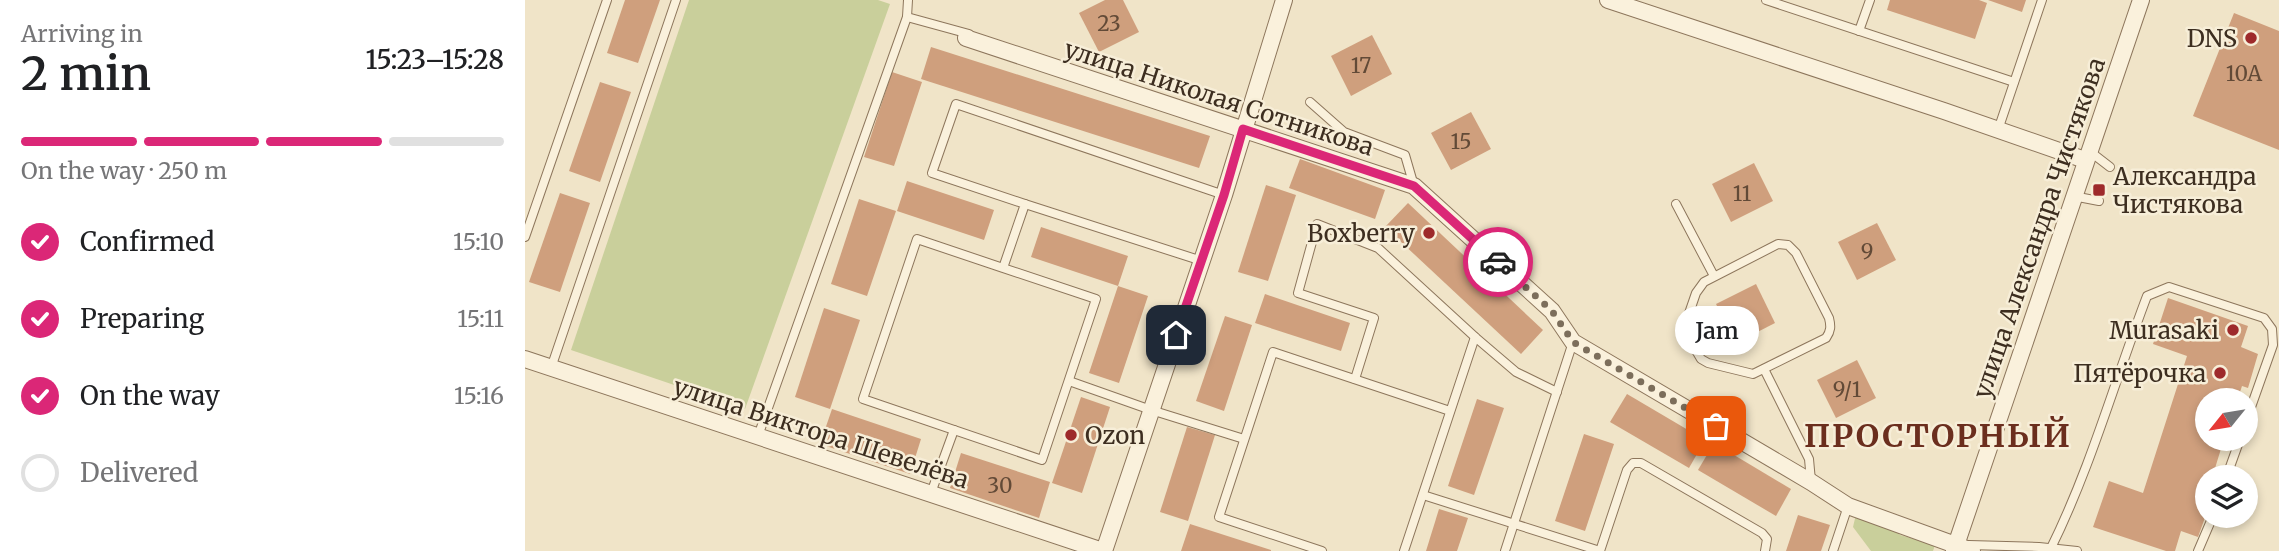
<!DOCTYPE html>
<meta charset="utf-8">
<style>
body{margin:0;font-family:Merriweather,serif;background:#f2f2f2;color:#202124;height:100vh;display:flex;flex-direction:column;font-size:26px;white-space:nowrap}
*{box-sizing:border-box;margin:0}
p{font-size:23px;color:#757577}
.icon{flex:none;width:38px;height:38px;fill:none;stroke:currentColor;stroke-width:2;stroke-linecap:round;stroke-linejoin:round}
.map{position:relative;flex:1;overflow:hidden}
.sheet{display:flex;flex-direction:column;background:#fff;width:525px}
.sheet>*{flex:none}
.needle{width:46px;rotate:240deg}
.controls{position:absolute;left:1670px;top:388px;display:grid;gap:14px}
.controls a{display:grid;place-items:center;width:63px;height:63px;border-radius:50%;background:#fff;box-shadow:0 4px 10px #0003;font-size:35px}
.pin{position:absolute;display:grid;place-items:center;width:60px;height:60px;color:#fff;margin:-30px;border-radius:14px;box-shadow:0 4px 10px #0006}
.courier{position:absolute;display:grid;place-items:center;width:70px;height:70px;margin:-35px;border:5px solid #db2777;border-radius:50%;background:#fff;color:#222;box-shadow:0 2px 9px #0007}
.bubble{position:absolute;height:49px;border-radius:24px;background:#fff;box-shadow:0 4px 10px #0003;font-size:23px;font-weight:600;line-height:49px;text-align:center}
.headline em{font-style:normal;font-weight:600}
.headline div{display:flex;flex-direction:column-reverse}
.headline{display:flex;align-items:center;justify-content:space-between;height:119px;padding:0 21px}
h1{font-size:46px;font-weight:600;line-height:52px}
.bar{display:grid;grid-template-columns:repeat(4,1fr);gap:10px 7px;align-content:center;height:84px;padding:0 21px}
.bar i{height:9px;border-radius:5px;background:#e0e0e0}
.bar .on{background:#db2777}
.bar p{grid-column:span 4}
ol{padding:0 21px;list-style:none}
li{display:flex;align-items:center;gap:21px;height:77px}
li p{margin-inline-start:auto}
li .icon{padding:7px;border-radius:50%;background:#db2777;color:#fff;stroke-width:4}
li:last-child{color:#757577}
li i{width:38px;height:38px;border:4px solid #e0e0e0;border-radius:50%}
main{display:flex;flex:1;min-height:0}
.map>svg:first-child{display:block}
.green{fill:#c9cf9b}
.building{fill:#cf9f7d}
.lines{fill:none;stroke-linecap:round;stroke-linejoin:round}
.service-casing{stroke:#8d765c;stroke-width:10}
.minor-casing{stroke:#8d765c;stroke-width:18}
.service{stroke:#faf1dc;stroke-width:8}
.minor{stroke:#faf1dc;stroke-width:16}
.done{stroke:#7c6e5b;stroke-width:7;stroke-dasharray:0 12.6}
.route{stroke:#db2777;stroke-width:9}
.poi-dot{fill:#9e2a2b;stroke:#f7eed8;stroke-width:2.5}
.labels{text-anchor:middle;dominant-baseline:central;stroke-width:5;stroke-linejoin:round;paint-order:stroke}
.number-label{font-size:21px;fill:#624a37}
.poi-label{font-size:24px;fill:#3d2e20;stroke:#f7eed8;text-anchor:end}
.street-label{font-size:24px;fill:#3d2e20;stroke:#f7eed8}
.district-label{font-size:32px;font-weight:bold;letter-spacing:2px;fill:#6b2e1e;stroke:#f7eed8}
</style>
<main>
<section class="sheet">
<div class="headline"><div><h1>2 min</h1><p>Arriving in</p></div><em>15:23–15:28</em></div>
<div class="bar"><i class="on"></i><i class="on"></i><i class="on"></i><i></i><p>On the way · 250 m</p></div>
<ol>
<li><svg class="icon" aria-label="check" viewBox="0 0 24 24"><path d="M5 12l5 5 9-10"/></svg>Confirmed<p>15:10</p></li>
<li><svg class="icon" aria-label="check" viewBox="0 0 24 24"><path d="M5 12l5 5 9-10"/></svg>Preparing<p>15:11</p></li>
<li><svg class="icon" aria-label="check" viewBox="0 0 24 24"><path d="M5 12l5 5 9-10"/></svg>On the way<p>15:16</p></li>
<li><i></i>Delivered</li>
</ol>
</section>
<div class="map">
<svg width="1754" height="551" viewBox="0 0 1754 551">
<rect width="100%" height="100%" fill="#f0e4c8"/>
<g class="green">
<path d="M 164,0 L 353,0 L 365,4 L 220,409 L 46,350 Z"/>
<path d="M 1332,510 L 1369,527 L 1375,535 L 1410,545 L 1408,551 L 1346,551 L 1328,527 Z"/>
</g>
<g class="building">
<path d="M 100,0 L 135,0 L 113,63 L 82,53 Z"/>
<path d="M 580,0 L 598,0 L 614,32 L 574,52 L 554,13 Z"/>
<path d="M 1365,0 L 1454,0 L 1462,3 L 1450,39 L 1362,10 Z"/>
<path d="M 1463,0 L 1501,0 L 1497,12 Z"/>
<path d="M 1709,13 L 1754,31 L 1754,150 L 1668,116 Z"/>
<path d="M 847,35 L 867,74 L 826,96 L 806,56 Z"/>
<path d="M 406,47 L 685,136 L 674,168 L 396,79 Z"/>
<path d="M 367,72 L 397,82 L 369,166 L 339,157 Z"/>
<path d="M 75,82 L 106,92 L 75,182 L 44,171 Z"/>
<path d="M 946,112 L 966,149 L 926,170 L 906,133 Z"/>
<path d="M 775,159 L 860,190 L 850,219 L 764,188 Z"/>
<path d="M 1229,163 L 1248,201 L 1206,222 L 1187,184 Z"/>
<path d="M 382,181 L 469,210 L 459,240 L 372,211 Z"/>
<path d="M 741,185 L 771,195 L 743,281 L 713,272 Z"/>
<path d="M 35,193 L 65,203 L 35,292 L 4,282 Z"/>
<path d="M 334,199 L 371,211 L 342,296 L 306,284 Z"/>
<path d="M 883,203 L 1018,330 L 996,354 L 860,227 Z"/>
<path d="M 1352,223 L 1371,260 L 1332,280 L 1313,242 Z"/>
<path d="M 516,227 L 603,256 L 593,286 L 506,257 Z"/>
<path d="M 1231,284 L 1250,323 L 1211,343 L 1191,304 Z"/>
<path d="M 593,286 L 623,296 L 594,383 L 564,373 Z"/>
<path d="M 740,294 L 825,323 L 816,351 L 730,323 Z"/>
<path d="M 1643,298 L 1723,326 L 1716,347 L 1733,354 L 1723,388 L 1717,386 L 1712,401 L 1682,401 L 1682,439 L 1699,439 L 1687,478 L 1682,478 L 1679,500 L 1682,501 L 1682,512 L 1673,537 L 1656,531 L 1650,551 L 1641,551 L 1568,527 L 1584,481 L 1618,493 L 1662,356 L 1628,344 Z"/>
<path d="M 299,308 L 335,320 L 305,409 L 270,397 Z"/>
<path d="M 700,316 L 727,325 L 699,411 L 671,401 Z"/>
<path d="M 1332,360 L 1351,398 L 1311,418 L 1292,380 Z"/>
<path d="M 1102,394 L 1180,440 L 1164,468 L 1085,422 Z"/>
<path d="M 556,397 L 585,407 L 557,493 L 527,483 Z"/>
<path d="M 952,399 L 979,408 L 949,495 L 923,486 Z"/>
<path d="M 307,409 L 396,439 L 385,474 L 295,444 Z"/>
<path d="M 662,427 L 690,435 L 663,521 L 635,512 Z"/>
<path d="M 1059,434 L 1089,444 L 1060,531 L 1030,521 Z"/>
<path d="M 1189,443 L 1266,489 L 1251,516 L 1173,470 Z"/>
<path d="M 436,453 L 525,482 L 514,518 L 425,488 Z"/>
<path d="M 914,509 L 943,518 L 932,551 L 901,551 Z"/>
<path d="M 1273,515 L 1305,525 L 1296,551 L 1261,551 Z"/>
<path d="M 665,524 L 746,550 L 746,551 L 656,551 Z"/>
</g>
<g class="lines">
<g class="service-casing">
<g id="service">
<path d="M 1241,0 L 1489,82"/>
<path d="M 382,17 L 444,34"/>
<path d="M 1334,31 L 1345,0"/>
<path d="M 785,102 L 819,132 L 880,155 L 889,186"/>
<path d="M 1473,130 L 1517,0"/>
<path d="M 1563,150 L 1585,167"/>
<path d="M 1548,196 L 1574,201"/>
<path d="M 500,204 L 677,261"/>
<path d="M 1151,204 L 1189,276"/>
<path d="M 0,237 L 82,0"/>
<path d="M 1253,244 L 1263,245 L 1271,253 L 1304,318 C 1306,326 1306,331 1301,338 L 1228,374 L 1183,363 L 1176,359 L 1163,337 L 1161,322 L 1171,293 L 1179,282 Z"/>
<path d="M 478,268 L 571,299 L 517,460 L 338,399 L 392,239 L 478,268 L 500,204 L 407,173 L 431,104 L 699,195"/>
<path d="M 26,368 L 151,0"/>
<path d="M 1239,369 L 1284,459 L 1286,481"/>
<path d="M 830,379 L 849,318 L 773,293 L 792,224 L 853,248 L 950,337 L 991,372 L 1032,392"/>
<path d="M 544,381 L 626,410 L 719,439"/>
<path d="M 233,436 L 382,17 L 383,0"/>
<path d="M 1701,478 L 1715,439"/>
<path d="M 406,493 L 429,430"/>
<path d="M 898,495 L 1075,551"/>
<path d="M 1444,545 L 1514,547 L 1552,551"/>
<path d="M 1526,548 C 1566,467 1590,380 1622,296 L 1644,287 L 1739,318 L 1747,329 L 1748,345 L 1720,424"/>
<path d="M 797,551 L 694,517 L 748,352 L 925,411"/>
<path d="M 879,551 L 950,337"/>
<path d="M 980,551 L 1048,342"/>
<path d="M 1075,551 L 1102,470 L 1108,463 L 1116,463 L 1237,533 L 1242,539 L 1240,551"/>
<path d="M 1308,551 L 1323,506"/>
<path d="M 1673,551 L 1688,516"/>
</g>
</g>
<g class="minor-casing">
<g id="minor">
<path d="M 1083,0 L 1419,111 L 1560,160"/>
<path d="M 441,38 L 889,186 L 1027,311 L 1048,342 L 1286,482 L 1323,506 L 1447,551"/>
<path d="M 0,359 L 578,551"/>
<path d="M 579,551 L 699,195 L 759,0"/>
<path d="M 1429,551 L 1616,0"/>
</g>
</g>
<use href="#service" class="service"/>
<use href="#minor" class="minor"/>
</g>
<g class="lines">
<path class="done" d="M 973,262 L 1027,311 L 1048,342 L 1191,426"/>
<path class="route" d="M 651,335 L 699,195 L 718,129 L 889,186 L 973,262"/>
</g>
<g class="poi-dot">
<circle cx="1726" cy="38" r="7"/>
<rect x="1567" y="183" width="14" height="14" rx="3.5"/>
<circle cx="904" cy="233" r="7"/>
<circle cx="1708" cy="330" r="7"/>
<circle cx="1695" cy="373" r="7"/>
<circle cx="546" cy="435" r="7"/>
</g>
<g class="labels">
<g class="number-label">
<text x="584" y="23">23</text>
<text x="836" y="65">17</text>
<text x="1719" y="73">10А</text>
<text x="936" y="141">15</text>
<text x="1217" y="193">11</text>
<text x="1342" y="251">9</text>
<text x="1322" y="389">9/1</text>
<text x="475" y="485">30</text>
</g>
<g class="poi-label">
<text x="1712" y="38">DNS</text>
<text x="1588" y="176" text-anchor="start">Александра<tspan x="1588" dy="28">Чистякова</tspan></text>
<text x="890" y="233">Boxberry</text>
<text x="1694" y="330">Murasaki</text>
<text x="1681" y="373">Пятёрочка</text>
<text x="560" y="435" text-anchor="start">Ozon</text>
</g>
<g class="street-label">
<text transform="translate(694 98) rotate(18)">улица Николая Сотникова</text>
<text transform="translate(1514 228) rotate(-71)">улица Александра Чистякова</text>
<text transform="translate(296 433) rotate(18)">улица Виктора Шевелёва</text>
</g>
<g class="district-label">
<text x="1413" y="436">ПРОСТОРНЫЙ</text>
</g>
</g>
</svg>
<div class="controls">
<a><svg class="needle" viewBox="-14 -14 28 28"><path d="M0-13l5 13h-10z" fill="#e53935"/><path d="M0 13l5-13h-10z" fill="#757577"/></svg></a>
<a><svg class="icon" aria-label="layers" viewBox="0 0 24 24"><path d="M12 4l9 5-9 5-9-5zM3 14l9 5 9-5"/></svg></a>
</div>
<div class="pin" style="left:1191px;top:426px;background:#ea580c"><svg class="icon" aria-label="bag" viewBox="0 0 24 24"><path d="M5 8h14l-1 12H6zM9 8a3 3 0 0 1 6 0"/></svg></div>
<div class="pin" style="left:651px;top:335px;background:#1f2937"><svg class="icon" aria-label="home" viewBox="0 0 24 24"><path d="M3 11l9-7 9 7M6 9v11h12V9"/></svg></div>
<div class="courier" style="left:973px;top:262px"><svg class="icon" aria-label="car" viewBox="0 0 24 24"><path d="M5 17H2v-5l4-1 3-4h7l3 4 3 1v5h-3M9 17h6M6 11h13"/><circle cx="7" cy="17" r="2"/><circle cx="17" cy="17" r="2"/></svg></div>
<div class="bubble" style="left:1150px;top:306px;width:84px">Jam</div>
</div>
</main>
